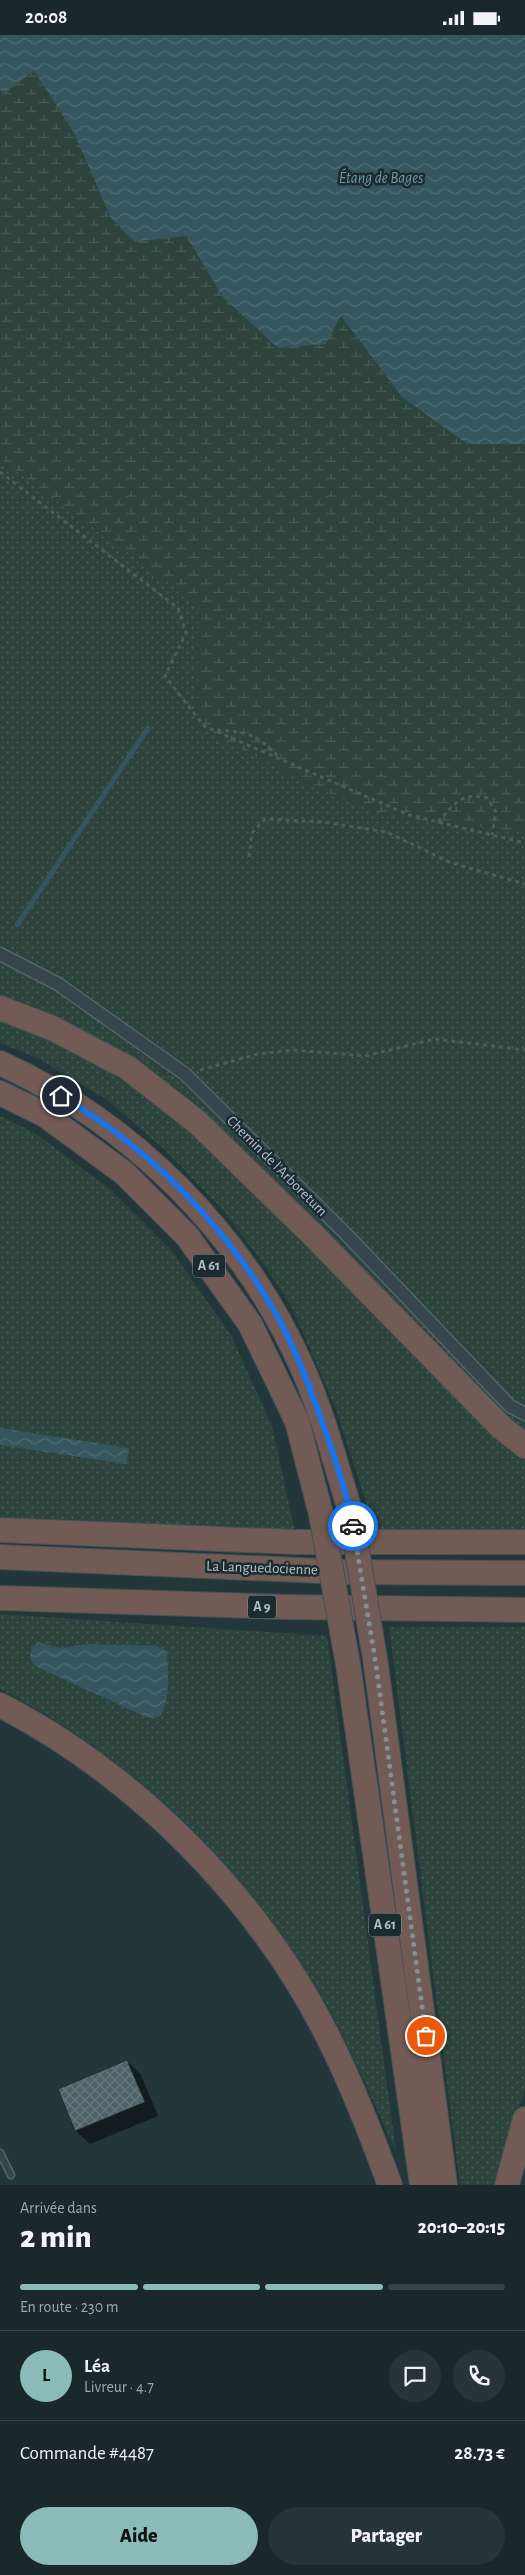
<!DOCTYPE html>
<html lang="fr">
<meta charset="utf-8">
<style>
body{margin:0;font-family:"Alegreya Sans",sans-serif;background:#273438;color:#f1f3f6;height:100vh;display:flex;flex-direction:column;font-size:19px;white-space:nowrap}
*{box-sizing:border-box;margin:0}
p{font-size:16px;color:#9fa6a9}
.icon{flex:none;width:28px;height:28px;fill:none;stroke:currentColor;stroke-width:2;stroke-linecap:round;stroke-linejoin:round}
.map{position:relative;height:2150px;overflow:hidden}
.details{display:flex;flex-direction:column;background:#1a282c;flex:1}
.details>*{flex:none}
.pin{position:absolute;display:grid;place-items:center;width:42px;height:42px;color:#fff;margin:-21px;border:2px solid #fff;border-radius:50%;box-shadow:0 1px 5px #0007}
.courier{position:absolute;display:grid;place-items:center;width:50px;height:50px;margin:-25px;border:4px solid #1a73e8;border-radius:50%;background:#fff;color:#222;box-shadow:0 1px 6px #0007}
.headline em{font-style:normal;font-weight:800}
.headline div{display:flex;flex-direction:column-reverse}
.headline{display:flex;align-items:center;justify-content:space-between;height:85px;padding:0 20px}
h1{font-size:32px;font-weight:800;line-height:38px}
.bar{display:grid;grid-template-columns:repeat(4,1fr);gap:8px 5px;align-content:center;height:60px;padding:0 20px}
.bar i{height:6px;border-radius:4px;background:#384448}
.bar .on{background:#8bbbb9}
.bar p{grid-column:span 4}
.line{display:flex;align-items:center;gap:12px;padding:0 20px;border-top:1px solid #384448}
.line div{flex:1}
.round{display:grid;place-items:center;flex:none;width:52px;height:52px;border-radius:26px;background:#273438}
.button{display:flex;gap:10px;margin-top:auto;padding:10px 20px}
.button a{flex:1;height:58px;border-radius:30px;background:#8bbbb9;color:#111;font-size:20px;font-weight:800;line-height:58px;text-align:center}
.button a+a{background:#273438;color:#f1f3f6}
.status{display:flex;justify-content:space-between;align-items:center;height:35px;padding:0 25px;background:#1a282c;direction:ltr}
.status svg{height:14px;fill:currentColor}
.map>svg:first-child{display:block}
.grass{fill:url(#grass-dots)}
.wetland{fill:url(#wetland-marsh)}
.water{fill:url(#water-waves)}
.shadow{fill:#0007}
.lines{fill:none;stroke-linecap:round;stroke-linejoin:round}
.stream{stroke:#35565f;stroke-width:5}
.building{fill:url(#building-cross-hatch);stroke:#1e2d32}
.lane-casing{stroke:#556469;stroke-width:9}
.street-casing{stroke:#556469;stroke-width:15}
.highway-casing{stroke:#425156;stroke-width:26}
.path{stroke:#4a5f59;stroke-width:3;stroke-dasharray:4 4;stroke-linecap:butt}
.lane{stroke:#37464b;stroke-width:6}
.street{stroke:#37464b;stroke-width:12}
.highway{stroke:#715b54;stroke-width:24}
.highway-bridge-casing{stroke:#425156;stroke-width:26;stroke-linecap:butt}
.highway-bridge{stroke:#715b54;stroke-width:24}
.done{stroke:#809096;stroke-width:5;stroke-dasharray:0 9}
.route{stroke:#1a73e8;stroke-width:6}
.labels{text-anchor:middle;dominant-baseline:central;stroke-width:5;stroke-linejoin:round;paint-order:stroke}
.shield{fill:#1c2b2f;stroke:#859499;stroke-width:1}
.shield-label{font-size:14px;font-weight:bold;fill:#b2c1c7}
.street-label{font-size:15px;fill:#b2c1c7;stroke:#1c2b2f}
.water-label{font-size:16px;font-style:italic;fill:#6b99a5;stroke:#1c2b2f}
</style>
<div class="status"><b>20:08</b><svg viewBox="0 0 49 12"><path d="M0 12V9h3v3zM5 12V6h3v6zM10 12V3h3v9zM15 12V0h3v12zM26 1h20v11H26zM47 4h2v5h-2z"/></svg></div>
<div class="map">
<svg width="525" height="2150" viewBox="0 0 525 2150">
<defs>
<pattern id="grass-dots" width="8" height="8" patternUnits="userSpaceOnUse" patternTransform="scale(1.25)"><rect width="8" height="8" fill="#2c443b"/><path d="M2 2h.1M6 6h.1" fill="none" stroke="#485d56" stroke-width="1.8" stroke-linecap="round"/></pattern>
<pattern id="wetland-marsh" width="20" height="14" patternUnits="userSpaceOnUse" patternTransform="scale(1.25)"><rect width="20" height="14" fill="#2c443b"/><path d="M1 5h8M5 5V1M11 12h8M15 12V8" fill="none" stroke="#485d56"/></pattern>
<pattern id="water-waves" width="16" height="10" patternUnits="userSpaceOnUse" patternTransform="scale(1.25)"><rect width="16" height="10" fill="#35565f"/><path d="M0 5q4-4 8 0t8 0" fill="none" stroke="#506c74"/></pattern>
<pattern id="building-cross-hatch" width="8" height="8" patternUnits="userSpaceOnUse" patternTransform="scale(1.25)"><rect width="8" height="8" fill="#4e6369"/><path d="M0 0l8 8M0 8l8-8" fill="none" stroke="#65787d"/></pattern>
</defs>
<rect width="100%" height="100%" fill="#23363a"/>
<g class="grass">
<path d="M 0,424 L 198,569 L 196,691 L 316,753 L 391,782 L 525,797 L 525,1516 L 377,1513 L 368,1473 L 336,1374 L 291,1271 L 263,1228 L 223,1175 L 165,1115 L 106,1064 L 37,1023 L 0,1008 Z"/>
<path d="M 0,1081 L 35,1098 L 110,1154 L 171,1215 L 231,1300 L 272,1391 L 297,1506 L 0,1488 Z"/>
<path d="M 0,1579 L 327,1601 L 396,2117 C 371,2062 348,2006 317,1954 C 243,1828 129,1721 0,1654 Z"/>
<path d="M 389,1592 L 525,1592 L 525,2054 L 495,2150 L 460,2150 Z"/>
</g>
<path class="wetland" d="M 34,36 L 74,98 L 186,201 L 223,262 L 341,281 L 402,362 L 525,409 L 525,797 L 391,782 L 316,753 L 196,691 L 198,569 L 0,424 L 0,55 L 5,58 Z"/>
<g class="water">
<path d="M 0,0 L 525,0 L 525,409 L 467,409 L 402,362 L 341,281 L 326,309 L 278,313 L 223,262 L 186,201 L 135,207 L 111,183 L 74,98 L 34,36 L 5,58 L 0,55 Z"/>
<path d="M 0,1393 L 129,1413 L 126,1429 L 0,1410 Z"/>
<path d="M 38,1607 L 61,1613 L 89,1609 L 157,1611 L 167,1617 C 168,1629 171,1676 158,1682 C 155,1683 150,1682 146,1682 L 35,1631 L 30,1623 L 31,1614 Z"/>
</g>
<path class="shadow" d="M 127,2026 L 141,2040 L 158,2081 L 90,2109 L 76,2096 L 59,2055 Z"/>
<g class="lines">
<path class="stream" d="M 17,890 L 148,693"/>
</g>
<path class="building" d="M 127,2025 L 145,2067 L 75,2096 L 58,2054 Z"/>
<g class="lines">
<g class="lane-casing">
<path id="lane" d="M 0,2118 L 11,2140"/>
</g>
<g class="street-casing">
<path id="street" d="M 0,919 L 58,949 L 185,1039 L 347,1200 L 510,1371 L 525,1379"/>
</g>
<g class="highway-casing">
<g id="highway">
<path d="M 0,973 L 52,993 L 128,1033 L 197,1087 L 312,1199 L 501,1392 L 525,1411"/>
<path d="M 0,1028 C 132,1088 243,1199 302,1332 C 323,1379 336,1430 351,1479"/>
<path d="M 0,1058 L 45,1080 L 124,1138 L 187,1201 L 250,1289 L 297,1386 L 321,1479"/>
<path d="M 0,1495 L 295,1507 L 525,1507"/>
<path d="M 0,1522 L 344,1537 L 525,1538"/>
<path d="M 0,1563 L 286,1572 L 525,1575"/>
<path d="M 348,1629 L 422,2150"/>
<path d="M 376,1630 L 445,2150"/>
<path d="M 0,1670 C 137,1741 258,1863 327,2000 C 352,2049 371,2099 390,2150"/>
<path d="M 507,2150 L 525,2084"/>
</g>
</g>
<g class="path">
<path d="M 0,437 L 178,573 L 186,598 L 165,641 L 204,691 L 409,780 L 525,808"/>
<path d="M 217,695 C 251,698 254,698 279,722"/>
<path d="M 438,787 C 454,769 461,757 487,763 L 496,777 L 492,800"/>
<path d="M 249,822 L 252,798 L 265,784 L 323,787 L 387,797 L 449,827 L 525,849"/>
<path d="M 200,1035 L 258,1019 L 294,1015 L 365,1021 L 435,1004 L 525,1015"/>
</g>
<use href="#lane" class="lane"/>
<use href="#street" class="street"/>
<use href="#highway" class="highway"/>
<g class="highway-bridge-casing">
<g id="highway-bridge">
<path d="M 321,1479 L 348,1629"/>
<path d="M 351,1479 L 376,1630"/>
</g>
</g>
<use href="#highway-bridge" class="highway-bridge"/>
</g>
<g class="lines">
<path class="done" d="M 353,1491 L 376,1630 L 426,2001"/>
<path class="route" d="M 61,1061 C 148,1112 225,1190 275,1277 C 296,1314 310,1353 324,1392 C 335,1424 347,1458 353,1491"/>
</g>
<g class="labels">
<g class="shield">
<rect x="193" y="1219.5" width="32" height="23" rx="4"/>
<rect x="248" y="1560.5" width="28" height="23" rx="4"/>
<rect x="369" y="1878.5" width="32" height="23" rx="4"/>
</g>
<g class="shield-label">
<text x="209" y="1231">A 61</text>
<text x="262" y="1572">A 9</text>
<text x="385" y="1890">A 61</text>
</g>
<g class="street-label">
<text transform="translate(277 1131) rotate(45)">Chemin de l'Arboretum</text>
<text transform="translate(262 1533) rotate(2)">La Languedocienne</text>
</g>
<g class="water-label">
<text x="381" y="143">Étang de Bages</text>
</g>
</g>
</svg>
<div class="pin" style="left:426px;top:2001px;background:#ea580c"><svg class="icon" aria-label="bag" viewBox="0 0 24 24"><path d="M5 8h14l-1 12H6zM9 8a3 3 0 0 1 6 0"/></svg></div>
<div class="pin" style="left:61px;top:1061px;background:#1f2937"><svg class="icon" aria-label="home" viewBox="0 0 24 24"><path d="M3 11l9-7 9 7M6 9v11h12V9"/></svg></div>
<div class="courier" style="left:353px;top:1491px"><svg class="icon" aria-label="car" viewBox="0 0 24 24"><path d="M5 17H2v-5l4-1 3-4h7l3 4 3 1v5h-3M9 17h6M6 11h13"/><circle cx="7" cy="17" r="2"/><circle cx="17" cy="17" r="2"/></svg></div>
</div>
<section class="details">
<div class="headline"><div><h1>2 min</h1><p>Arrivée dans</p></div><em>20:10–20:15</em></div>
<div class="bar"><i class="on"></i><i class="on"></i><i class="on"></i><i></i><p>En route · 230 m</p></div>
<div class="line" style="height:90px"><b class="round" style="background:#8bbbb9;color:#111">L</b><div><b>Léa</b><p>Livreur · 4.7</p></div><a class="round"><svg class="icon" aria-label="chat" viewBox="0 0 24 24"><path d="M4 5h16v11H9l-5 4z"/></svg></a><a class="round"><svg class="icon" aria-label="phone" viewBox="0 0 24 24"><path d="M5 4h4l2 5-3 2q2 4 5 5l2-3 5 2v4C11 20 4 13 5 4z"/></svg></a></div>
<div class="line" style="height:65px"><div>Commande #4487</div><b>28.73 €</b></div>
<div class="button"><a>Aide</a><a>Partager</a></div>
</section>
